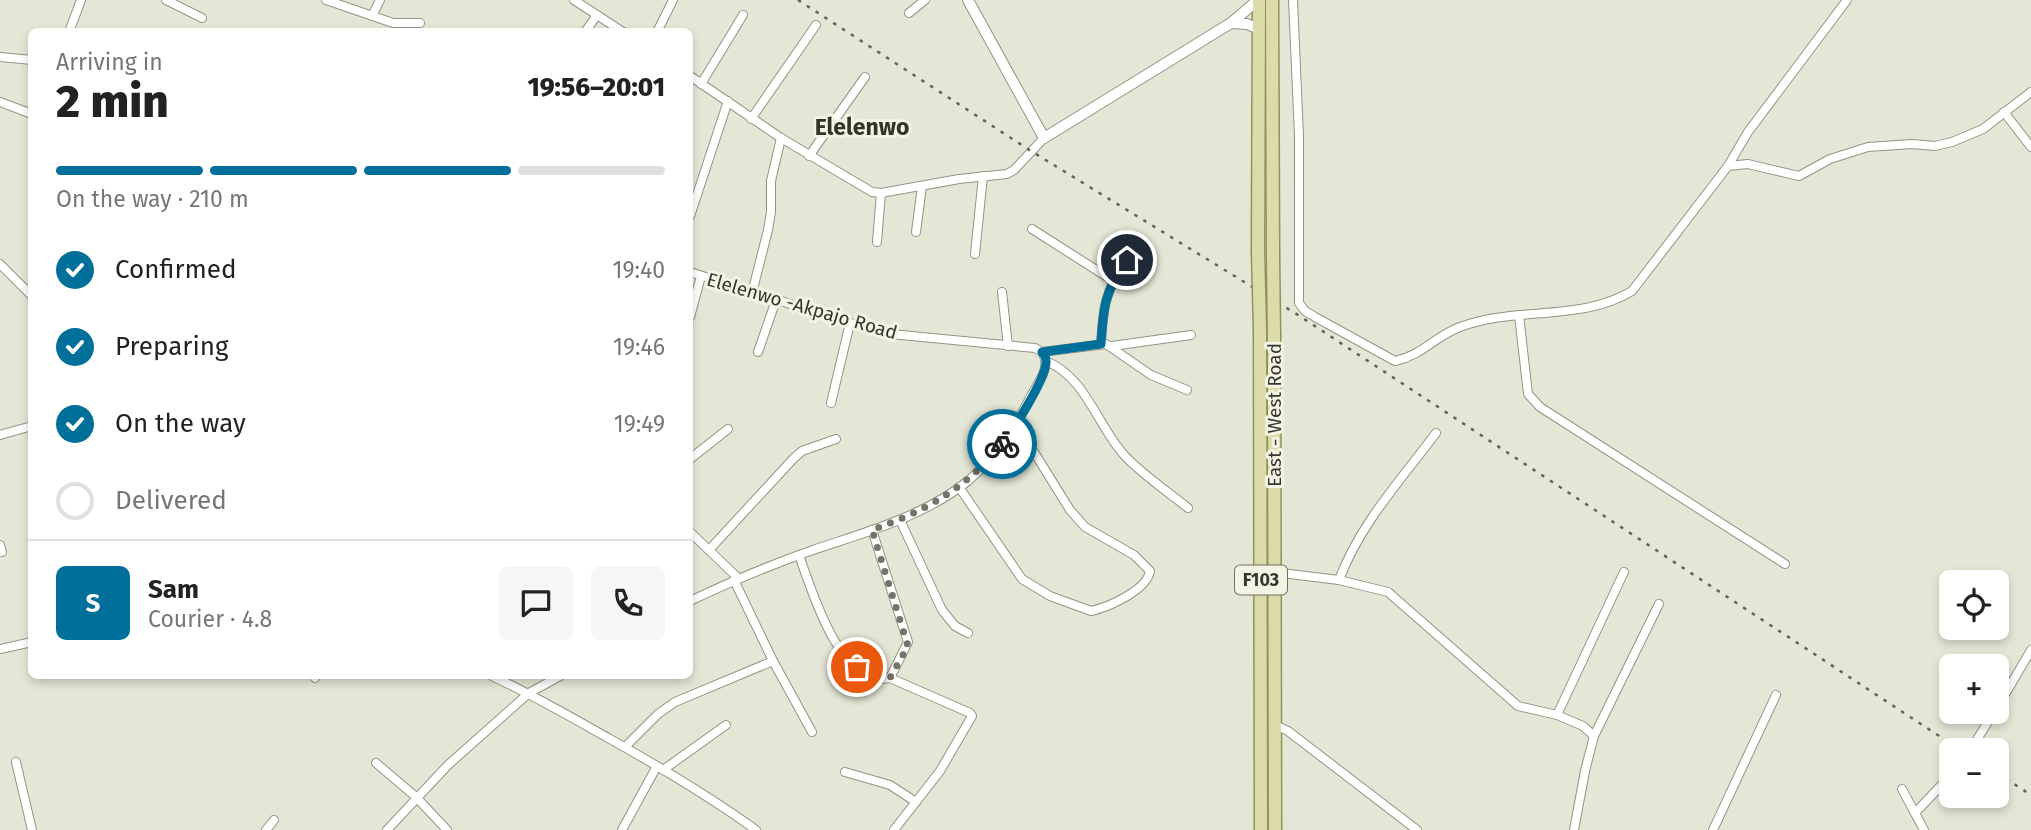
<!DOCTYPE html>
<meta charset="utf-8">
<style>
body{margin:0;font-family:"Fira Sans",sans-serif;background:#f6f6f6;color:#222;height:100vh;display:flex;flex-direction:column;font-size:26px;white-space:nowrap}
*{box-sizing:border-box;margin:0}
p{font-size:23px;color:#767676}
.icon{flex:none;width:38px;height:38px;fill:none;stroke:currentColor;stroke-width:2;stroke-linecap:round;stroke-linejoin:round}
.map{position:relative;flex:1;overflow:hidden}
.drawer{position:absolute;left:28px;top:28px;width:665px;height:651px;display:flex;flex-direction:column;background:#fff;border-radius:10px;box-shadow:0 4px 10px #0003}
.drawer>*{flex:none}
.tools{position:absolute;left:1939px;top:570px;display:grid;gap:14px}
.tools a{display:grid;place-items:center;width:70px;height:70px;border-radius:10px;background:#fff;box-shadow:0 4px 10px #0003;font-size:35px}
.pin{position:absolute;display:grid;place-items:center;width:60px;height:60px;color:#fff;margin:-30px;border:4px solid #fff;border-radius:50%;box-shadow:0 2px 7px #0007}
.courier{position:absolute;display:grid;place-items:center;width:70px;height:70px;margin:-35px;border:5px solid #006f9a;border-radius:50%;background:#fff;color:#222;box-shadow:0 2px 9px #0007}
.overview em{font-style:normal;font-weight:800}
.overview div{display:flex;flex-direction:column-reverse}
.overview{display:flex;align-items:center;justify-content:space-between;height:119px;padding:0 28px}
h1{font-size:46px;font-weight:800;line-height:52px}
.bar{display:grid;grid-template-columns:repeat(4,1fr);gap:10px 7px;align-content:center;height:84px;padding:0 28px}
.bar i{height:9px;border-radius:5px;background:#e0e0e0}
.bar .active{background:#006f9a}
.bar p{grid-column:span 4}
.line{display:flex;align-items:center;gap:18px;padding:0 28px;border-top:2px solid #e0e0e0}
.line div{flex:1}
.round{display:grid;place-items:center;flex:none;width:74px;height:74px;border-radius:10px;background:#f6f6f6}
ol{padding:0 28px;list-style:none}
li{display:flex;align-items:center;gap:21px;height:77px}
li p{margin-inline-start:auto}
li .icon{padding:7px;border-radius:50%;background:#006f9a;color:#fff;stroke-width:4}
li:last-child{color:#767676}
li i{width:38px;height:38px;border:4px solid #e0e0e0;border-radius:50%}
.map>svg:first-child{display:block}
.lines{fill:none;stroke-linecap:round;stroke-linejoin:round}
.minor-casing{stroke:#939485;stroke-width:10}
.tertiary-casing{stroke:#939485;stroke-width:12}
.primary-casing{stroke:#929359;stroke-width:15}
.minor{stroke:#fff;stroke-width:8}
.tertiary{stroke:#fff;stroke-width:10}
.primary{stroke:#dbdca9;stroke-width:12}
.rail{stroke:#62635a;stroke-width:2.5;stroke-dasharray:3.5 7;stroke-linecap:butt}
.primary-bridge-casing{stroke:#929359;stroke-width:15;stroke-linecap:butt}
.primary-bridge{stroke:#dbdca9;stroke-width:12}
.done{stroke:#73746a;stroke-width:7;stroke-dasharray:0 12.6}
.route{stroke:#006f9a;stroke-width:9}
.labels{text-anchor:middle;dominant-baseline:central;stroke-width:6;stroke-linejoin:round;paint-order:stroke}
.shield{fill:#f3f4e3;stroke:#6f6f66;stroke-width:2}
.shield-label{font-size:18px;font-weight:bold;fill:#363630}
.street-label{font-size:19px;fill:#363630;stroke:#f3f4e3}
.quarter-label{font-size:23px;font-weight:bold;fill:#333427;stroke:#f3f4e3}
</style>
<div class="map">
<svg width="2031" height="830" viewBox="0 0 2031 830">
<rect width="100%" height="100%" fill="#e5e7d6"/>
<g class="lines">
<g class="minor-casing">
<g id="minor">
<path d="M 166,0 L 202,18"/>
<path d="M 326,0 L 393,23 L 420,23"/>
<path d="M 574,0 L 623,32"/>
<path d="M 1293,0 L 1299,136 L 1299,303 L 1305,311 L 1315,317 L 1395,361 C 1423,355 1435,336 1460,327 C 1515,306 1581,322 1632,291 L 1728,166 L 1748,132 L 1847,0"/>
<path d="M 909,13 L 925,0"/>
<path d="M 372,16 L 380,0"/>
<path d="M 69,32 L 81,0"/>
<path d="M 585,32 L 597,15"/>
<path d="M 657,32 L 673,0"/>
<path d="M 0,57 L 32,60"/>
<path d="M 690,76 L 781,138 L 872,192 L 881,193 L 959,179 L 1007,174 L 1014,170 L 1044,138"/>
<path d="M 701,84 L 743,15"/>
<path d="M 0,102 L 32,114"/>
<path d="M 2004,112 L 2031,147"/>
<path d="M 751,119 L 816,25"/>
<path d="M 809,156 L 865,77"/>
<path d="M 1728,166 L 1748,164 L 1799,176 L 1830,159 L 1868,147 L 1912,144 L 1935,146 L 1952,142 L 1983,129 L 2031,92"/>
<path d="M 690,216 L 728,101"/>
<path d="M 1032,229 L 1112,280"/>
<path d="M 916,232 L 922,186"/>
<path d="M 877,242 L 881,193"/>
<path d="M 975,254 L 983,176"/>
<path d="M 0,264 L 32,296"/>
<path d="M 690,272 L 850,323 L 891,334 L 1035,348 L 1042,352 C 1052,366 1038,383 1031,396 C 1015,427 995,458 968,481 C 923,517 866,532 813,550 C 770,565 730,582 690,601"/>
<path d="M 1002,292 L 1008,346"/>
<path d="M 752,293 L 768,230 L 771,212 L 771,181 L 781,138"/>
<path d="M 1519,315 L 1528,394 L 1540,407 L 1785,564"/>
<path d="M 690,317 L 701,276"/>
<path d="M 1101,344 C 1103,308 1105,290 1127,260"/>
<path d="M 1112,346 L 1191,335"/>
<path d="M 758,352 L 776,300"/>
<path d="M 1042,352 L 1106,344 L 1151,375 L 1187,390"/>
<path d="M 1046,361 C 1087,378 1097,426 1125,456 C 1143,475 1167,491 1188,508"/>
<path d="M 831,403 L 850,323"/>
<path d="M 0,435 L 32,426"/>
<path d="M 690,459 L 728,429"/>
<path d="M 959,487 L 1022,579 L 1050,596 L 1091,611 C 1109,607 1147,590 1150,571 L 1134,555 L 1085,527 L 1070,510 L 1034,452 L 1012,430"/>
<path d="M 900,520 L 942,610 L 955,626 L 968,633"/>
<path d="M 872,530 L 908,642 L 890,678"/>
<path d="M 690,532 L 738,578"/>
<path d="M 0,545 L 2,552"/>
<path d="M 709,550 L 793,459 L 802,451 L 836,439"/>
<path d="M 799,555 C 812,591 840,688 890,678 L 970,713 L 972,716 L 940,771 L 894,830"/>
<path d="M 1273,572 L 1339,580 L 1388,592 L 1518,706 L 1557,715 L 1583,726 L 1594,736"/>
<path d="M 734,580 L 773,661 L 812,732"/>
<path d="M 1339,580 C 1360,524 1400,481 1436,433"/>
<path d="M 0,649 L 32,642"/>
<path d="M 492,676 C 533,695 571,717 610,739 C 660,767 709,796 756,830"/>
<path d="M 315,678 L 316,676"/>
<path d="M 1997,708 L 2031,650"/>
<path d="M 1557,715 L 1624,572"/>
<path d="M 1273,724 L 1288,731 L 1417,830"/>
<path d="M 625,747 L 658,714 L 675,702 L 773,661"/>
<path d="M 1970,751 L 1994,712"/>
<path d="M 16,762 L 32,830"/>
<path d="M 376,763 L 416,797 L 447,830"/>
<path d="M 663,770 L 726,725"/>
<path d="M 845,772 L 890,785 L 916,802"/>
<path d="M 1902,789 L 1924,830"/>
<path d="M 1915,813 L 1951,775"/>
<path d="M 266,830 L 274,820"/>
<path d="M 387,830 L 448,765 L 529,693 L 560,676"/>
<path d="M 622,830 L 657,766"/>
<path d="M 1574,830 L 1585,771 L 1594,736 L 1659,604"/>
<path d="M 1713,830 L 1776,695"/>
</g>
</g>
<g class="tertiary-casing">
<g id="tertiary">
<path d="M 968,0 L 1044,138 L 1231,23 L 1258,0"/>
<path d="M 1231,23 L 1247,24 L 1259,29"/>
</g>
</g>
<g class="primary-casing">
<g id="primary">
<path d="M 1272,0 L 1273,256"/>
<path d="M 1258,252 L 1259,0"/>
<path d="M 1260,329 L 1261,830"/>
<path d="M 1274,336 L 1275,830"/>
</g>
</g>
<use href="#minor" class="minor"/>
<use href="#tertiary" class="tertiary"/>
<use href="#primary" class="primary"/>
<g class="rail">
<path d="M 798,0 L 1031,151 L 1298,315 L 1962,751"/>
<path d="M 1997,773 L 2031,795"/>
</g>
<g class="primary-bridge-casing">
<g id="primary-bridge">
<path d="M 1258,252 L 1260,329"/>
<path d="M 1273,256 L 1274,336"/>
</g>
</g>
<use href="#primary-bridge" class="primary-bridge"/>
</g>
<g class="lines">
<path class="done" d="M 857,667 C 869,677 875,681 890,678 L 908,646 L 872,530 C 927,510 964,490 1002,444"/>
<path class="route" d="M 1002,444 C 1013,430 1046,379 1046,362 C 1046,357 1045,356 1042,352 L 1101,344 C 1103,308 1105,290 1127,260"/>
</g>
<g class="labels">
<rect class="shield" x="1235" y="565.5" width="52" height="29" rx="5"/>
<g class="shield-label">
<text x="1261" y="580">F103</text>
</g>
<g class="street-label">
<text transform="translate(802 306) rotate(16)">Elelenwo -Akpajo Road</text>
<text transform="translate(1274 415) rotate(-90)">East - West Road</text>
</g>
<g class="quarter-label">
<text x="862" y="127">Elelenwo</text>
</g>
</g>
</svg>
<div class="tools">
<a><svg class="icon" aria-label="locate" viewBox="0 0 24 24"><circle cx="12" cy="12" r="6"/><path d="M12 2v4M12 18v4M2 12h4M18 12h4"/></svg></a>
<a>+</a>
<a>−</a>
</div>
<div class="pin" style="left:857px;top:667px;background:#ea580c"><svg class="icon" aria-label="bag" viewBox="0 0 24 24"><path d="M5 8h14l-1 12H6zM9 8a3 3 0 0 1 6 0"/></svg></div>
<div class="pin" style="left:1127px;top:260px;background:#1f2937"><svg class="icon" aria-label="home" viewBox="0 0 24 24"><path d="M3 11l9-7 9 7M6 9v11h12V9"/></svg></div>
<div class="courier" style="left:1002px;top:444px"><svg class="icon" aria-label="bike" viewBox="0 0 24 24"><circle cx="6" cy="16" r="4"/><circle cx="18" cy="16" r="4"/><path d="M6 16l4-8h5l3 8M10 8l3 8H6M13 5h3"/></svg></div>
<section class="drawer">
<div class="overview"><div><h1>2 min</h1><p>Arriving in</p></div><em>19:56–20:01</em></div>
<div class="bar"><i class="active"></i><i class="active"></i><i class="active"></i><i></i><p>On the way · 210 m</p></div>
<ol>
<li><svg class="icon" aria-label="check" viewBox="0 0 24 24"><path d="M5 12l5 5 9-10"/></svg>Confirmed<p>19:40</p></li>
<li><svg class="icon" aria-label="check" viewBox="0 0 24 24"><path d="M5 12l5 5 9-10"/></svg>Preparing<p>19:46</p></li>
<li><svg class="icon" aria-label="check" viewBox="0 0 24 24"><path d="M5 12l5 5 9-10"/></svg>On the way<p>19:49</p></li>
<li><i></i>Delivered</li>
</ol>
<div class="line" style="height:126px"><b class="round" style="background:#006f9a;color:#fff">S</b><div><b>Sam</b><p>Courier · 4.8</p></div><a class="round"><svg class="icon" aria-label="chat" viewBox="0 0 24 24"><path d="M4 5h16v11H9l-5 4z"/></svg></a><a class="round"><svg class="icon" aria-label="phone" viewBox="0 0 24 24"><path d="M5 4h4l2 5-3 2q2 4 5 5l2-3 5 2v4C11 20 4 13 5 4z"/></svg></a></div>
</section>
</div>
